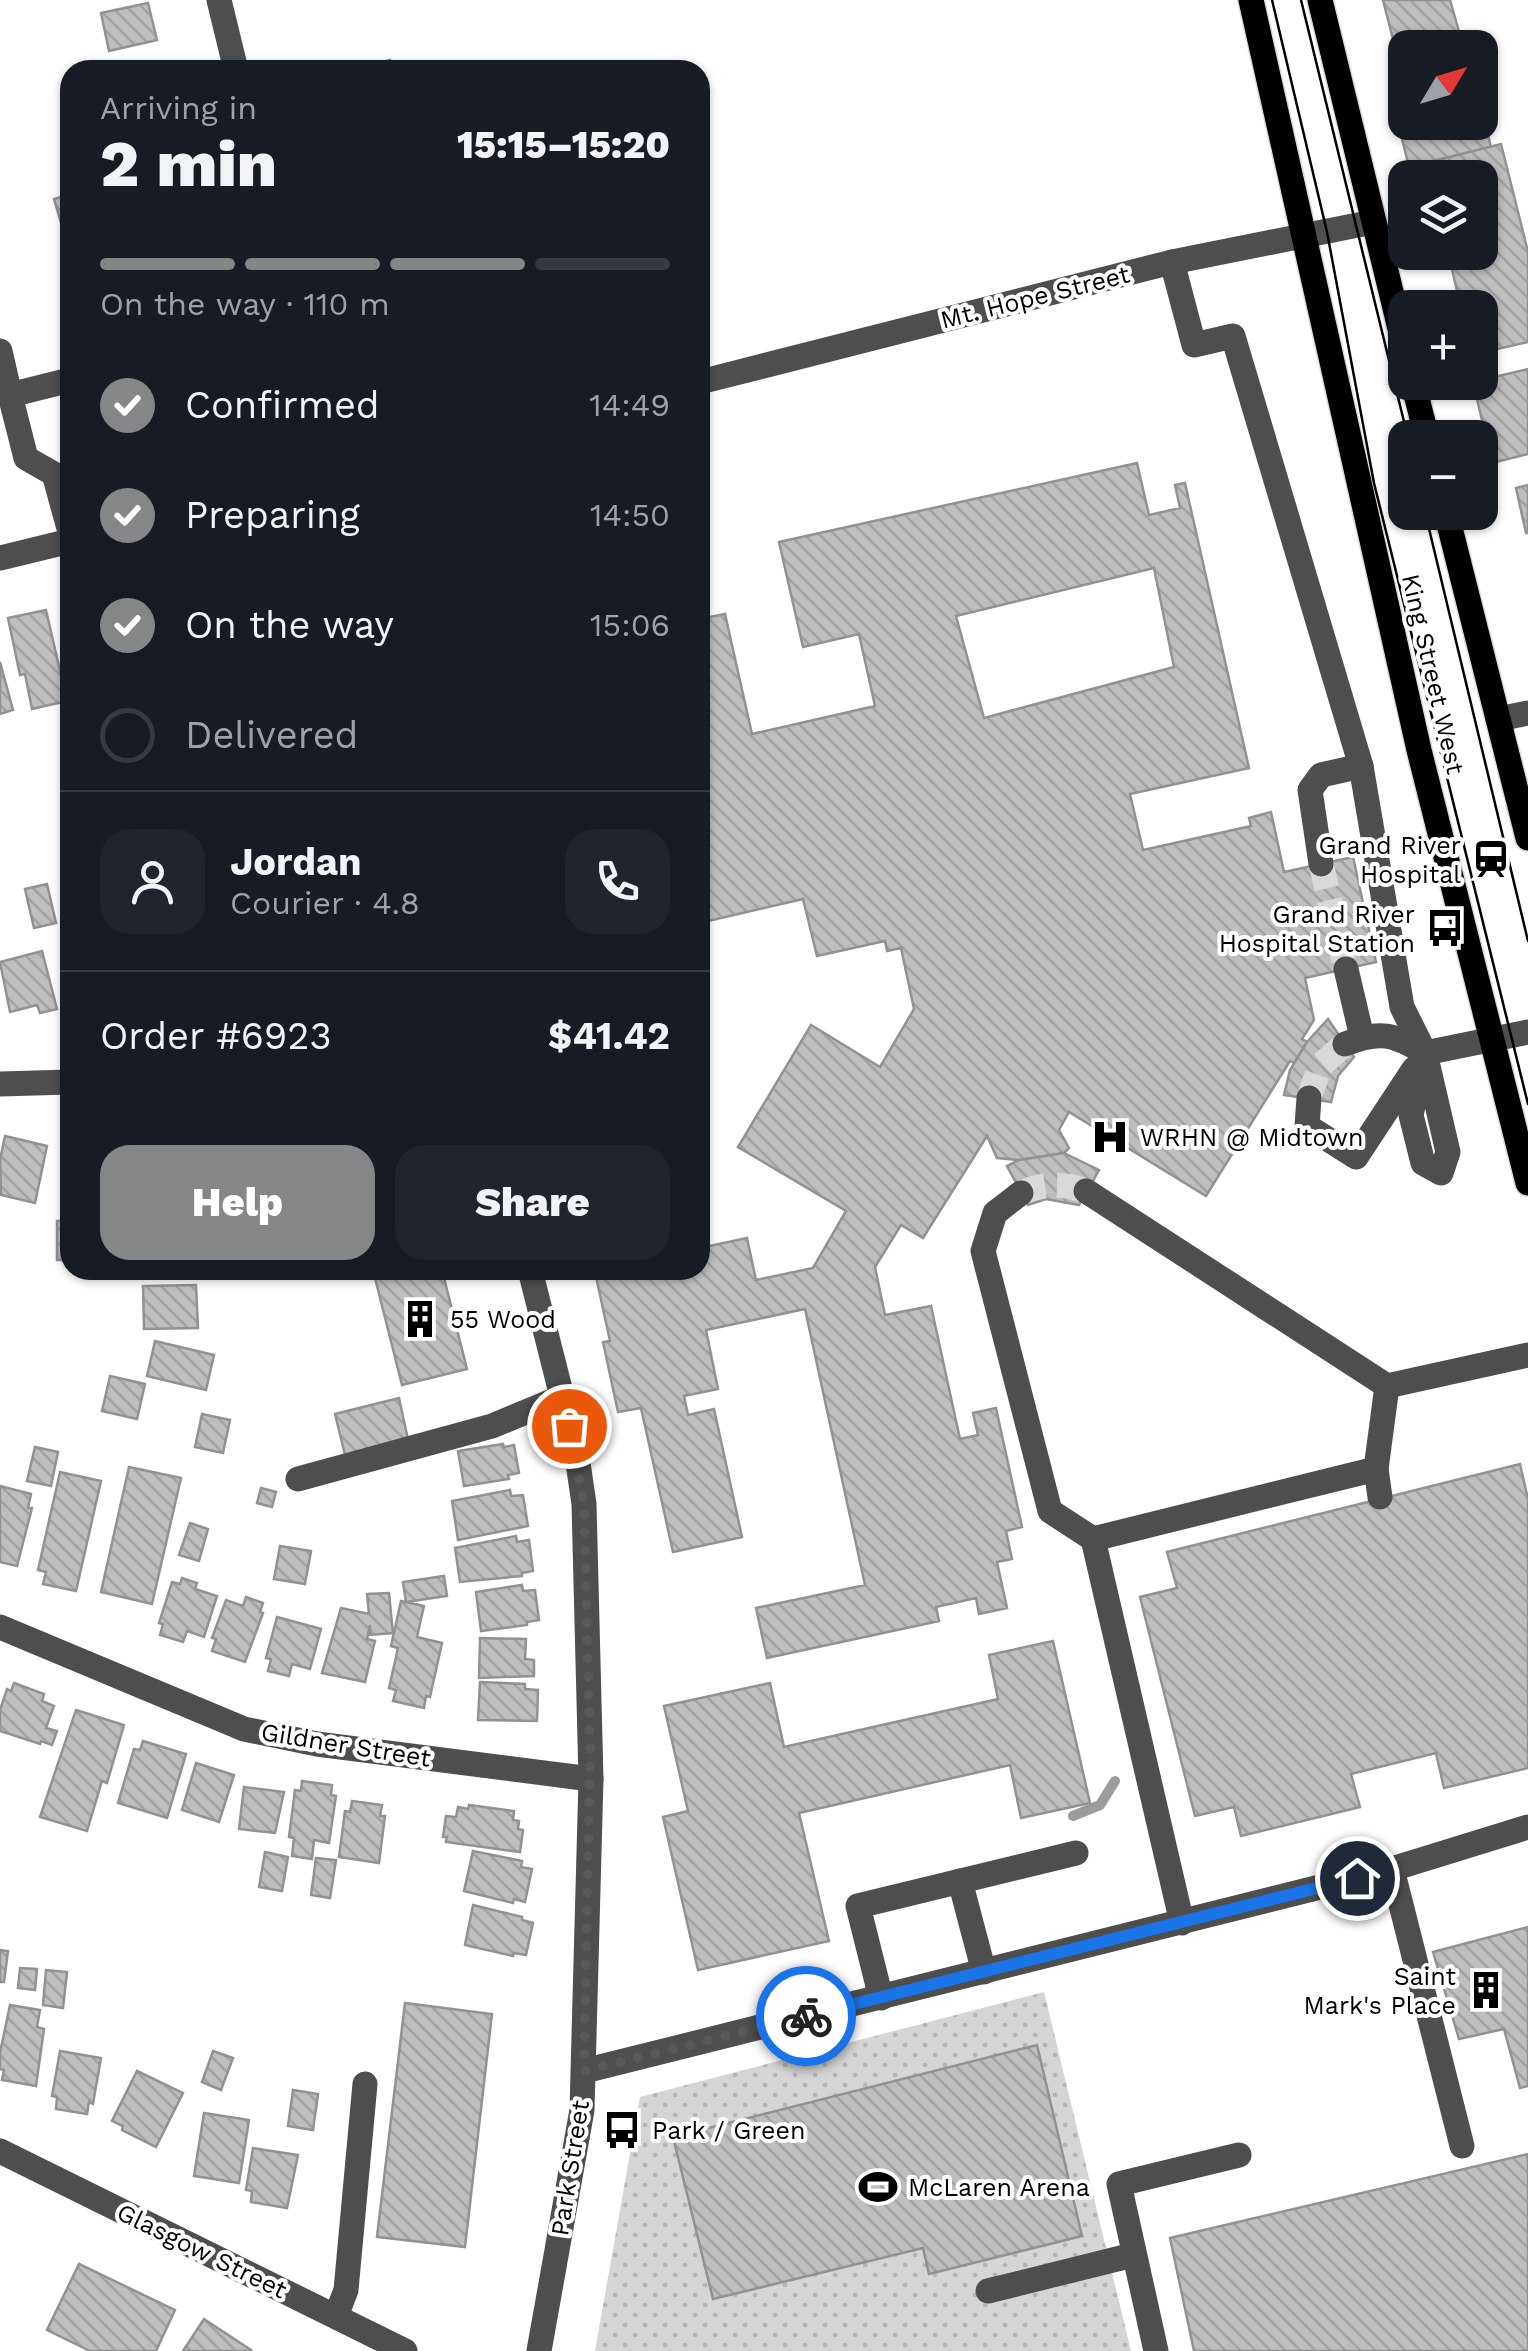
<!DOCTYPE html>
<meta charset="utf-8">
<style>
body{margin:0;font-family:"Work Sans",sans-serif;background:#20242c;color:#f1f3f6;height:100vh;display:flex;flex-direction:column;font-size:38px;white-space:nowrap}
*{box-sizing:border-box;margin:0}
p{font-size:32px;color:#9ea1a6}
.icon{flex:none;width:55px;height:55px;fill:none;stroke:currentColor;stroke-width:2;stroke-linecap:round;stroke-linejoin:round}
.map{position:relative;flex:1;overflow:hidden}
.details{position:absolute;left:60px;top:60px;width:650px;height:1220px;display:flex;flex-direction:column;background:#171b24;border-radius:30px;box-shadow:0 2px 8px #0004}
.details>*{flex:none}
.needle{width:65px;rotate:52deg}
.fabs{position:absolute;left:1388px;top:30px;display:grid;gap:20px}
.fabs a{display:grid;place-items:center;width:110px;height:110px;border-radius:20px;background:#171b24;box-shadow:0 2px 8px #0004;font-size:50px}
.pin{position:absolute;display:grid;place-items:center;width:85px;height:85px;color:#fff;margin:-42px;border:5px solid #fff;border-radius:50%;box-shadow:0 2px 10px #0007}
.courier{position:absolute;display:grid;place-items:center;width:100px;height:100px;margin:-50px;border:8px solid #1a73e8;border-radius:50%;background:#fff;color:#222;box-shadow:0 2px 12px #0007}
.headline em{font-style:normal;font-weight:800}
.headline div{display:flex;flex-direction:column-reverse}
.headline{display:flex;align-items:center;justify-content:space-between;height:170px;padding:0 40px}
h1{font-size:65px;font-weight:800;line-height:75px}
.bar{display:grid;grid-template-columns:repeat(4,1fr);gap:15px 10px;align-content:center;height:120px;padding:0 40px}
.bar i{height:12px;border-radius:8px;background:#363941}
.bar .on{background:#858687}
.bar p{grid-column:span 4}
.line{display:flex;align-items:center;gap:25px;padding:0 40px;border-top:2px solid #363941}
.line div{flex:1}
.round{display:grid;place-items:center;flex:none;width:105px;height:105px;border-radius:30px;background:#20242c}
ol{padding:0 40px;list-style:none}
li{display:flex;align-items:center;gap:30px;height:110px}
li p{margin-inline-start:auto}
li .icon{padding:10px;border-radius:50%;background:#858687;color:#fff;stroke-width:4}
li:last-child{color:#9ea1a6}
li i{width:55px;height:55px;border:5px solid #363941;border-radius:50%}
.primary-button{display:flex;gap:20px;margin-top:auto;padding:20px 40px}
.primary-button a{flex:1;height:115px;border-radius:30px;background:#858687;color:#fff;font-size:40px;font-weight:800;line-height:115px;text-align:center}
.primary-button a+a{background:#20242c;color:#f1f3f6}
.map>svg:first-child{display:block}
.park{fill:url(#park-dots)}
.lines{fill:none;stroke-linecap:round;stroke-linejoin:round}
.stream{stroke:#9c9c9c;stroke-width:10}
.building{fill:url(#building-back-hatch);stroke:#929292;stroke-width:2.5;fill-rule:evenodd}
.minor-tunnel{stroke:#d9d9d9;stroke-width:25;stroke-dasharray:25 12;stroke-linecap:butt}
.major-casing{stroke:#dbdbdb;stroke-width:28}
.minor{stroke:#4e4e4e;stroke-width:25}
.major{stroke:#000;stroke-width:25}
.tram{stroke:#000;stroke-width:2.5}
.done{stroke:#595959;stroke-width:10;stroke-dasharray:0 18}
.route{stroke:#1a73e8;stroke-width:12}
.labels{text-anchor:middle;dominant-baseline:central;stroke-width:8;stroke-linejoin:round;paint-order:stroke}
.street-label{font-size:25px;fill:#000;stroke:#fff}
.poi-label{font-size:25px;fill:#000;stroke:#fff;text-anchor:start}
</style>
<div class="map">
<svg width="1528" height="2351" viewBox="0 0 1528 2351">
<defs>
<pattern id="park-dots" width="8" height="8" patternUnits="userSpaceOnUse" patternTransform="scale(2.5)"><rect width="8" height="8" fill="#d5d5d5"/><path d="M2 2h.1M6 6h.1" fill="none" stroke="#b5b5b5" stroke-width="1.8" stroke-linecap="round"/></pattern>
<pattern id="building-back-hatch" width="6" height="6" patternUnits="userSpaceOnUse" patternTransform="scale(2.5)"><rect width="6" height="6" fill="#bebebe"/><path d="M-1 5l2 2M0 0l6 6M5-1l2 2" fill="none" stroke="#a2a2a2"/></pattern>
</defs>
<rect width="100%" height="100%" fill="#fff"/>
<path class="park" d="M 1044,1992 L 1131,2351 L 595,2351 L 640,2097 Z"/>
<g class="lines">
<path class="stream" d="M 1073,1816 L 1100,1805 L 1115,1781"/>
</g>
<g class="building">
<path d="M 1383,0 L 1450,0 L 1460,35 L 1396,51 Z"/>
<path d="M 148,3 L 157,40 L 109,51 L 101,13 Z"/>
<path d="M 390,60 L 393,70 L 351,70 Z"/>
<path d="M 1482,111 L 1491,147 L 1409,167 L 1400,131 L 1436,122 L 1480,122 Z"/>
<path d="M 1501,144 L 1528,252 L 1528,342 L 1480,353 L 1480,308 L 1461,308 L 1448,252 L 1480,252 L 1480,178 L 1429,178 L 1426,163 Z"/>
<path d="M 70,194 L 70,242 L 67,243 L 54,199 Z"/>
<path d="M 1528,369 L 1528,454 L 1492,463 L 1473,382 Z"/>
<path d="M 1137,463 L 1149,515 L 1180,508 L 1175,485 L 1185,483 L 1249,768 L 1130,794 L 1143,850 L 1251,826 L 1249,818 L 1271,812 L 1284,872 L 1353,857 L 1376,962 L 1305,978 L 1314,1020 L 1302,1039 L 1307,1042 L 1294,1063 L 1290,1061 L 1206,1196 L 1069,1112 L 1059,1130 L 1069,1148 L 1064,1153 L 1019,1160 L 997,1158 L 987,1136 L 923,1238 L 901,1225 L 875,1267 L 885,1315 L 931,1306 L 960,1439 L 978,1435 L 973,1413 L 996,1408 L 1022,1527 L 1006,1531 L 1012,1559 L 997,1562 L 1007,1608 L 979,1614 L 976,1598 L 936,1607 L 939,1621 L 767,1658 L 756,1608 L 865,1585 L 805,1309 L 706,1330 L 718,1389 L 684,1396 L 688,1415 L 714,1409 L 742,1537 L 673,1552 L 641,1408 L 618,1412 L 603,1342 L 610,1341 L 595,1272 L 700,1270 L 700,1248 L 747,1238 L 756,1280 L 813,1268 L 846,1211 L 738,1147 L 811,1025 L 880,1067 L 914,1009 L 901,948 L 887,951 L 885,941 L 817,956 L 803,899 L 700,923 L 700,619 L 725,614 L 752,734 L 875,706 L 859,634 L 803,647 L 779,542 ZM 1154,568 L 1174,667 L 984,718 L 956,616 Z"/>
<path d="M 1528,485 L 1528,533 L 1526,533 L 1516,488 Z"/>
<path d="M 46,610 L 67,701 L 32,709 L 25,674 L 20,675 L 8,618 Z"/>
<path d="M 0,662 L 13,710 L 0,714 Z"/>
<path d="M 47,884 L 56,923 L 34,928 L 25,889 Z"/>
<path d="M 42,951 L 57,1009 L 40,1013 L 37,1005 L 10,1012 L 0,962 Z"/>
<path d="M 1328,1019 L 1354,1057 L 1338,1076 L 1331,1102 L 1284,1095 L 1290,1070 L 1307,1042 Z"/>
<path d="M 5,1136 L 47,1146 L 35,1203 L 1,1195 L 0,1160 Z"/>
<path d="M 1064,1153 L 1099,1170 L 1079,1205 L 1046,1199 L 1028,1205 L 1007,1166 L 1019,1160 Z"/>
<rect x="57" y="1221" width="13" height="39"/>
<path d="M 373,1270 L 442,1270 L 467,1369 L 402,1385 Z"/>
<path d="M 196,1285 L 198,1328 L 144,1329 L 143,1286 Z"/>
<path d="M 155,1341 L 214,1355 L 206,1390 L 147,1376 Z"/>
<path d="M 110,1376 L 145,1384 L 137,1419 L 102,1411 Z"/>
<path d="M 399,1398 L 409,1444 L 346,1459 L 335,1414 Z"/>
<path d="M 202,1414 L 230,1420 L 223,1453 L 195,1447 Z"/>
<path d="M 503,1444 L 504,1447 L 514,1445 L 519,1473 L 508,1475 L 509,1479 L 464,1486 L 458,1451 Z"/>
<path d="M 35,1447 L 58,1452 L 51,1486 L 27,1481 Z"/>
<path d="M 1520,1464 L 1528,1499 L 1528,1768 L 1444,1788 L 1436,1753 L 1351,1774 L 1360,1807 L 1241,1836 L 1234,1807 L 1195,1816 L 1140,1597 L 1177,1588 L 1167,1552 Z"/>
<path d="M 129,1467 L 181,1478 L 152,1604 L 101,1592 Z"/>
<path d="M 60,1472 L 101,1481 L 76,1591 L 43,1584 L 46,1572 L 38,1570 Z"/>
<path d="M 0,1486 L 31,1494 L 28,1508 L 32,1508 L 17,1566 L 0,1562 Z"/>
<path d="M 261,1488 L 276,1492 L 272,1507 L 257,1503 Z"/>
<path d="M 510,1490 L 511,1496 L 523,1495 L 528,1526 L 458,1540 L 452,1501 Z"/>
<path d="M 190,1523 L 208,1529 L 199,1561 L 179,1555 Z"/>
<path d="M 516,1536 L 517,1542 L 529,1540 L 533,1571 L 522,1573 L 522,1576 L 460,1582 L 455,1548 Z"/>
<path d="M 280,1546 L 311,1551 L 305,1584 L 274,1579 Z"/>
<path d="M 444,1576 L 447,1596 L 406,1602 L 403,1582 Z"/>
<path d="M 182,1578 L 197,1583 L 195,1589 L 217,1596 L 204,1637 L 187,1631 L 183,1642 L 160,1635 L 163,1624 L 159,1623 L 172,1582 L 180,1584 Z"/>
<path d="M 522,1585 L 523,1591 L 535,1590 L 539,1620 L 527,1622 L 527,1625 L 481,1631 L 476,1592 Z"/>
<path d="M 389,1593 L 393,1633 L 370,1635 L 370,1625 L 367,1639 L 375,1641 L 365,1682 L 322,1673 L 341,1608 L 369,1614 L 367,1594 Z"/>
<path d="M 246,1597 L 263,1603 L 260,1612 L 263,1613 L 245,1662 L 212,1651 L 216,1639 L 212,1638 L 226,1600 L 243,1606 Z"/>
<path d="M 401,1601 L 424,1606 L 417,1637 L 442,1643 L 430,1697 L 426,1696 L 424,1708 L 393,1701 L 396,1690 L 389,1688 L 398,1648 L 391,1646 Z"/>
<path d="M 277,1617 L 321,1629 L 310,1669 L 292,1664 L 289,1676 L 268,1671 L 271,1659 L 266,1658 Z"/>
<path d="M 480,1638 L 526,1639 L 525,1659 L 534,1660 L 534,1676 L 479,1678 Z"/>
<path d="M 1053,1641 L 1090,1803 L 1021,1818 L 1010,1765 L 799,1813 L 829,1941 L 698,1970 L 663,1817 L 688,1811 L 664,1706 L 770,1683 L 784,1747 L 998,1699 L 989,1655 Z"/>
<path d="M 480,1682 L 525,1684 L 525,1689 L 538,1690 L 537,1721 L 478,1720 Z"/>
<path d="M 14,1683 L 44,1694 L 42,1701 L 54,1706 L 46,1728 L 57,1731 L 52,1745 L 41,1741 L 40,1744 L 0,1731 L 0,1710 L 7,1689 L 11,1691 Z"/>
<path d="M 76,1710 L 124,1725 L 107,1783 L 102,1781 L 87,1831 L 40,1817 Z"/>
<path d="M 143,1741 L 186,1754 L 167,1818 L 118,1803 L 134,1749 L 140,1750 Z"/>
<path d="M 196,1763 L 234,1775 L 219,1822 L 182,1810 Z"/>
<path d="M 302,1781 L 332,1785 L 331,1795 L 336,1796 L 329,1843 L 314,1840 L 312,1859 L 292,1856 L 294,1838 L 289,1837 L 295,1790 L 301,1791 Z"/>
<path d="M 244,1787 L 284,1792 L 275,1833 L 239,1829 Z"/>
<path d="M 352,1801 L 382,1805 L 380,1816 L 385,1816 L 379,1863 L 339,1857 L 345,1811 L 350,1812 Z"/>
<path d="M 469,1805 L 514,1811 L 513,1820 L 519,1821 L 518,1829 L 523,1830 L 520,1852 L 446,1842 L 447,1837 L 443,1837 L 446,1816 L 456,1817 L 458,1807 L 468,1809 Z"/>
<path d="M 473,1851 L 522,1861 L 521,1867 L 532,1869 L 525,1902 L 514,1899 L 513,1903 L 464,1891 Z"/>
<path d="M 265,1852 L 288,1857 L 282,1891 L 259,1887 Z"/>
<path d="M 316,1858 L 336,1860 L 330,1898 L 311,1895 Z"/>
<path d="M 473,1905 L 522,1917 L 522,1920 L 533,1923 L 526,1955 L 514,1953 L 513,1956 L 465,1945 Z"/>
<path d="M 1528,1927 L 1528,2086 L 1520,2088 L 1504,2029 L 1459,2039 L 1433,1952 Z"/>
<path d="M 0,1950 L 8,1951 L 4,1982 L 0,1982 Z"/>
<path d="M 20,1968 L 37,1969 L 35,1990 L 18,1988 Z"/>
<path d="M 46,1970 L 67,1972 L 63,2008 L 43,2005 Z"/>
<path d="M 405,2003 L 492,2014 L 465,2247 L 377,2237 Z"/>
<path d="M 10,2005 L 40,2010 L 37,2027 L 44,2029 L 36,2086 L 2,2080 L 4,2070 L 0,2069 L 0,2053 Z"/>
<path d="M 1037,2045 L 1082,2236 L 929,2274 L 923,2248 L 713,2299 L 673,2137 Z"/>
<path d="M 60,2051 L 101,2058 L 93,2104 L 89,2102 L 87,2114 L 56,2109 L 57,2097 L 52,2096 Z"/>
<path d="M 213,2051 L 233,2058 L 221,2090 L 202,2082 Z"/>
<path d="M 137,2071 L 183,2093 L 156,2147 L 122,2130 L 123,2126 L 112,2121 Z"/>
<path d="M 293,2090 L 318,2094 L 313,2130 L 288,2126 Z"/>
<path d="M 204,2113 L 249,2120 L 239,2183 L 194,2176 Z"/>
<path d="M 253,2148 L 298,2155 L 287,2208 L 251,2202 L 252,2191 L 246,2190 Z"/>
<path d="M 1528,2154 L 1528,2351 L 1194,2351 L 1170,2238 Z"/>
<path d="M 79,2264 L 175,2310 L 156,2351 L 90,2351 L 47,2330 Z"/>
<path d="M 204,2319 L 251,2350 L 250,2351 L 183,2351 Z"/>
</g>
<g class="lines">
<g class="minor-tunnel">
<path d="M 1321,864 L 1346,969"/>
<path d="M 1309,1098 L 1320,1066 L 1345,1044"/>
<path d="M 1021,1193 C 1045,1183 1062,1183 1086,1191"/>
</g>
<g class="major-casing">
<g id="major">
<path d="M 1251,0 L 1419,750 L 1528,1183"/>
<path d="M 1320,0 L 1405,349"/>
<path d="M 1413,382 L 1427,438"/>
<path d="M 1446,512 L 1528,838"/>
</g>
</g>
<g class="minor">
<path d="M 219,0 L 236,70"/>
<path d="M 1172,262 L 1194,345 L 1233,336 L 1361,766 L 1402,1007 L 1425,1053 L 1448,1152 L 1441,1173 L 1423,1163 L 1411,1115 L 1425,1053"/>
<path d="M 0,351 L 10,395 L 70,380"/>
<path d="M 700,382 L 1172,262 L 1373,222"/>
<path d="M 10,395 L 26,458 L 54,474 L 70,532"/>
<path d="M 0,558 L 70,541"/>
<path d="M 1498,719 L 1528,713"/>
<path d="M 1321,864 L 1310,790 L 1321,775 L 1361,766"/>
<path d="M 1346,969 L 1362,1037"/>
<path d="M 1345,1044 C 1380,1030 1394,1034 1425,1053 L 1528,1032"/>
<path d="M 0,1084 L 70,1082"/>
<path d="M 1309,1098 L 1307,1126 L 1356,1157 L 1414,1069"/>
<path d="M 1086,1191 L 1387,1386 L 1528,1355"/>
<path d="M 1021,1193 L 995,1213 L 983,1251 L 1050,1511 L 1093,1539 L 1182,1923"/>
<path d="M 530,1270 L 577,1456 L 584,1504 L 591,1779 L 582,2110 L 539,2351"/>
<path d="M 1376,1469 L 1380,1497"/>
<path d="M 298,1479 L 492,1426 L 562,1397"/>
<path d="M 1093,1539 L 1376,1469 L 1387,1386"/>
<path d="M 0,1627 L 244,1729 L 317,1744 L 591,1779"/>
<path d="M 1392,1869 L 1462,2146"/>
<path d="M 960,1881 L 984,1972"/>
<path d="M 881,1998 L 858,1906 L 1076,1853"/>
<path d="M 584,2071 L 1392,1869 L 1528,1827"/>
<path d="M 0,2151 L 405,2351"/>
<path d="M 988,2291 L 1133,2255"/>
<path d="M 336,2316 L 346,2290 L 365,2084"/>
<path d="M 1156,2351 L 1119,2184 L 1239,2155"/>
</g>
<use href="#major" class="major"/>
<g class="tram">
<path d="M 1272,0 L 1327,232 L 1374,483 L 1528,1104"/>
<path d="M 1301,0 L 1408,438"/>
<path d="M 1425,512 L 1528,941"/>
</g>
</g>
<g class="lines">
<path class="done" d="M 569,1426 L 584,1504 L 590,1750 L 584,2071 L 806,2016"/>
<path class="route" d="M 806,2016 L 1357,1878"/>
</g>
<defs>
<g id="station-bare" transform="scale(3)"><path d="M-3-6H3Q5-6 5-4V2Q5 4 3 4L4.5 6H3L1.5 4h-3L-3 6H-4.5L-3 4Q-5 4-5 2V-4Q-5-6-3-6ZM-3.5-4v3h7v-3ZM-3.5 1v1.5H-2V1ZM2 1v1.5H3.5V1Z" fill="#000" stroke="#fff" stroke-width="2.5" paint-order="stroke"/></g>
<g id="bus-bare" transform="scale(3)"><path d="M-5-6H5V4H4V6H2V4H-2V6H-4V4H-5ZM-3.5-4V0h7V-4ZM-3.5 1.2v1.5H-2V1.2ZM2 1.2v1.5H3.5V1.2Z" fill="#000" stroke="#fff" stroke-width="2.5" paint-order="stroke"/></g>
<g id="hospital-bare" transform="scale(3)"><path d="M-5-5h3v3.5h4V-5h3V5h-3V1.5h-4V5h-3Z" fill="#000" stroke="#fff" stroke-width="2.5" paint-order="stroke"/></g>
<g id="building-bare" transform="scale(3)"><path d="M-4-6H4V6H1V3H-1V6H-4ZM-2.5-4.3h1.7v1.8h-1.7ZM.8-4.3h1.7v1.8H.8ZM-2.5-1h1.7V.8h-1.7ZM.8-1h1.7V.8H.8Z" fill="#000" stroke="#fff" stroke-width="2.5" paint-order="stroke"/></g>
<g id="stadium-bare" transform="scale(3)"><path d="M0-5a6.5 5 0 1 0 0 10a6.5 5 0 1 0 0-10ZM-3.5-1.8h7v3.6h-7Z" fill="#000" stroke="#fff" stroke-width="2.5" paint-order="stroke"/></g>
</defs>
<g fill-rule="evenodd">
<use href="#station-bare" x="1491" y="859"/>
<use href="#bus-bare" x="1445" y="928"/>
<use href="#hospital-bare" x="1110" y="1137"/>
<use href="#building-bare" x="420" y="1319"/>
<use href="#building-bare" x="1486" y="1990"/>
<use href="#bus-bare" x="622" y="2130"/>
<use href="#stadium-bare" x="878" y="2187"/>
</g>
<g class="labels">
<g class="street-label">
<text transform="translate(1035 297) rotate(-14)">Mt. Hope Street</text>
<text transform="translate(1433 674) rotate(77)">King Street West</text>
<text transform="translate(346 1745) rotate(9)">Gildner Street</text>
<text transform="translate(570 2168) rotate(-81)">Park Street</text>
<text transform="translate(202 2251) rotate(26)">Glasgow Street</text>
</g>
<g class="poi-label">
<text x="1461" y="845" text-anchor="end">Grand River<tspan x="1461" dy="29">Hospital</tspan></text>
<text x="1415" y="914" text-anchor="end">Grand River<tspan x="1415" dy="29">Hospital Station</tspan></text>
<text x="1140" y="1137">WRHN @ Midtown</text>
<text x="450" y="1319">55 Wood</text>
<text x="1456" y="1976" text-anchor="end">Saint<tspan x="1456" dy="29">Mark's Place</tspan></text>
<text x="652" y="2130">Park / Green</text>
<text x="908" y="2187">McLaren Arena</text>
</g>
</g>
</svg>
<div class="fabs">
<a><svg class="needle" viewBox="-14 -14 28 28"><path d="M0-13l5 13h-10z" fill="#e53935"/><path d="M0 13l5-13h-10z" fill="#9ea1a6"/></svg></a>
<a><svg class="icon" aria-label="layers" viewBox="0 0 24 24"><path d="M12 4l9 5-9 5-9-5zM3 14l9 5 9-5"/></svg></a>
<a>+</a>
<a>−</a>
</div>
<div class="pin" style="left:569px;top:1426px;background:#ea580c"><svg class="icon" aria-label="bag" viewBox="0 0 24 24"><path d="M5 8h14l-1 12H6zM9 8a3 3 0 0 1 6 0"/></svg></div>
<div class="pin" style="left:1357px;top:1878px;background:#1f2937"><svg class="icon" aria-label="home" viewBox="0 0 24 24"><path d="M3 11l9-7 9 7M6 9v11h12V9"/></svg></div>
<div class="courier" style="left:806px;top:2016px"><svg class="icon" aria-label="bike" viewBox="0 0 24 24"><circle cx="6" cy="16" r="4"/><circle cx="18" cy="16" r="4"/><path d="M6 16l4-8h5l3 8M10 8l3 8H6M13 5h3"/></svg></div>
<section class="details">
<div class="headline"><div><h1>2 min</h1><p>Arriving in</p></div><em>15:15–15:20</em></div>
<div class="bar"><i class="on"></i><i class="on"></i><i class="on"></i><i></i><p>On the way · 110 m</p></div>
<ol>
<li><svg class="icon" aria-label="check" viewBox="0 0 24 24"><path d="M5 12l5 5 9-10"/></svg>Confirmed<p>14:49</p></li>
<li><svg class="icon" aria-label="check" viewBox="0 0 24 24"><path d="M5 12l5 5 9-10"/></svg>Preparing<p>14:50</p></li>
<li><svg class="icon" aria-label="check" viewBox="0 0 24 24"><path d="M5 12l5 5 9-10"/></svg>On the way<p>15:06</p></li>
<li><i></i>Delivered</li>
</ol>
<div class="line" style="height:180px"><a class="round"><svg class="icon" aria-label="person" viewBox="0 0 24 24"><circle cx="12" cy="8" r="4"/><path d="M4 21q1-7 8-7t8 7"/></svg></a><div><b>Jordan</b><p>Courier · 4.8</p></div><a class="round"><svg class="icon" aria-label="phone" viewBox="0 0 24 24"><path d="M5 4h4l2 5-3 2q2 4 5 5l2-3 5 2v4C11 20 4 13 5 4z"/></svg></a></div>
<div class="line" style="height:130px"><div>Order #6923</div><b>$41.42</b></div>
<div class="primary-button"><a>Help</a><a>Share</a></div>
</section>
</div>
